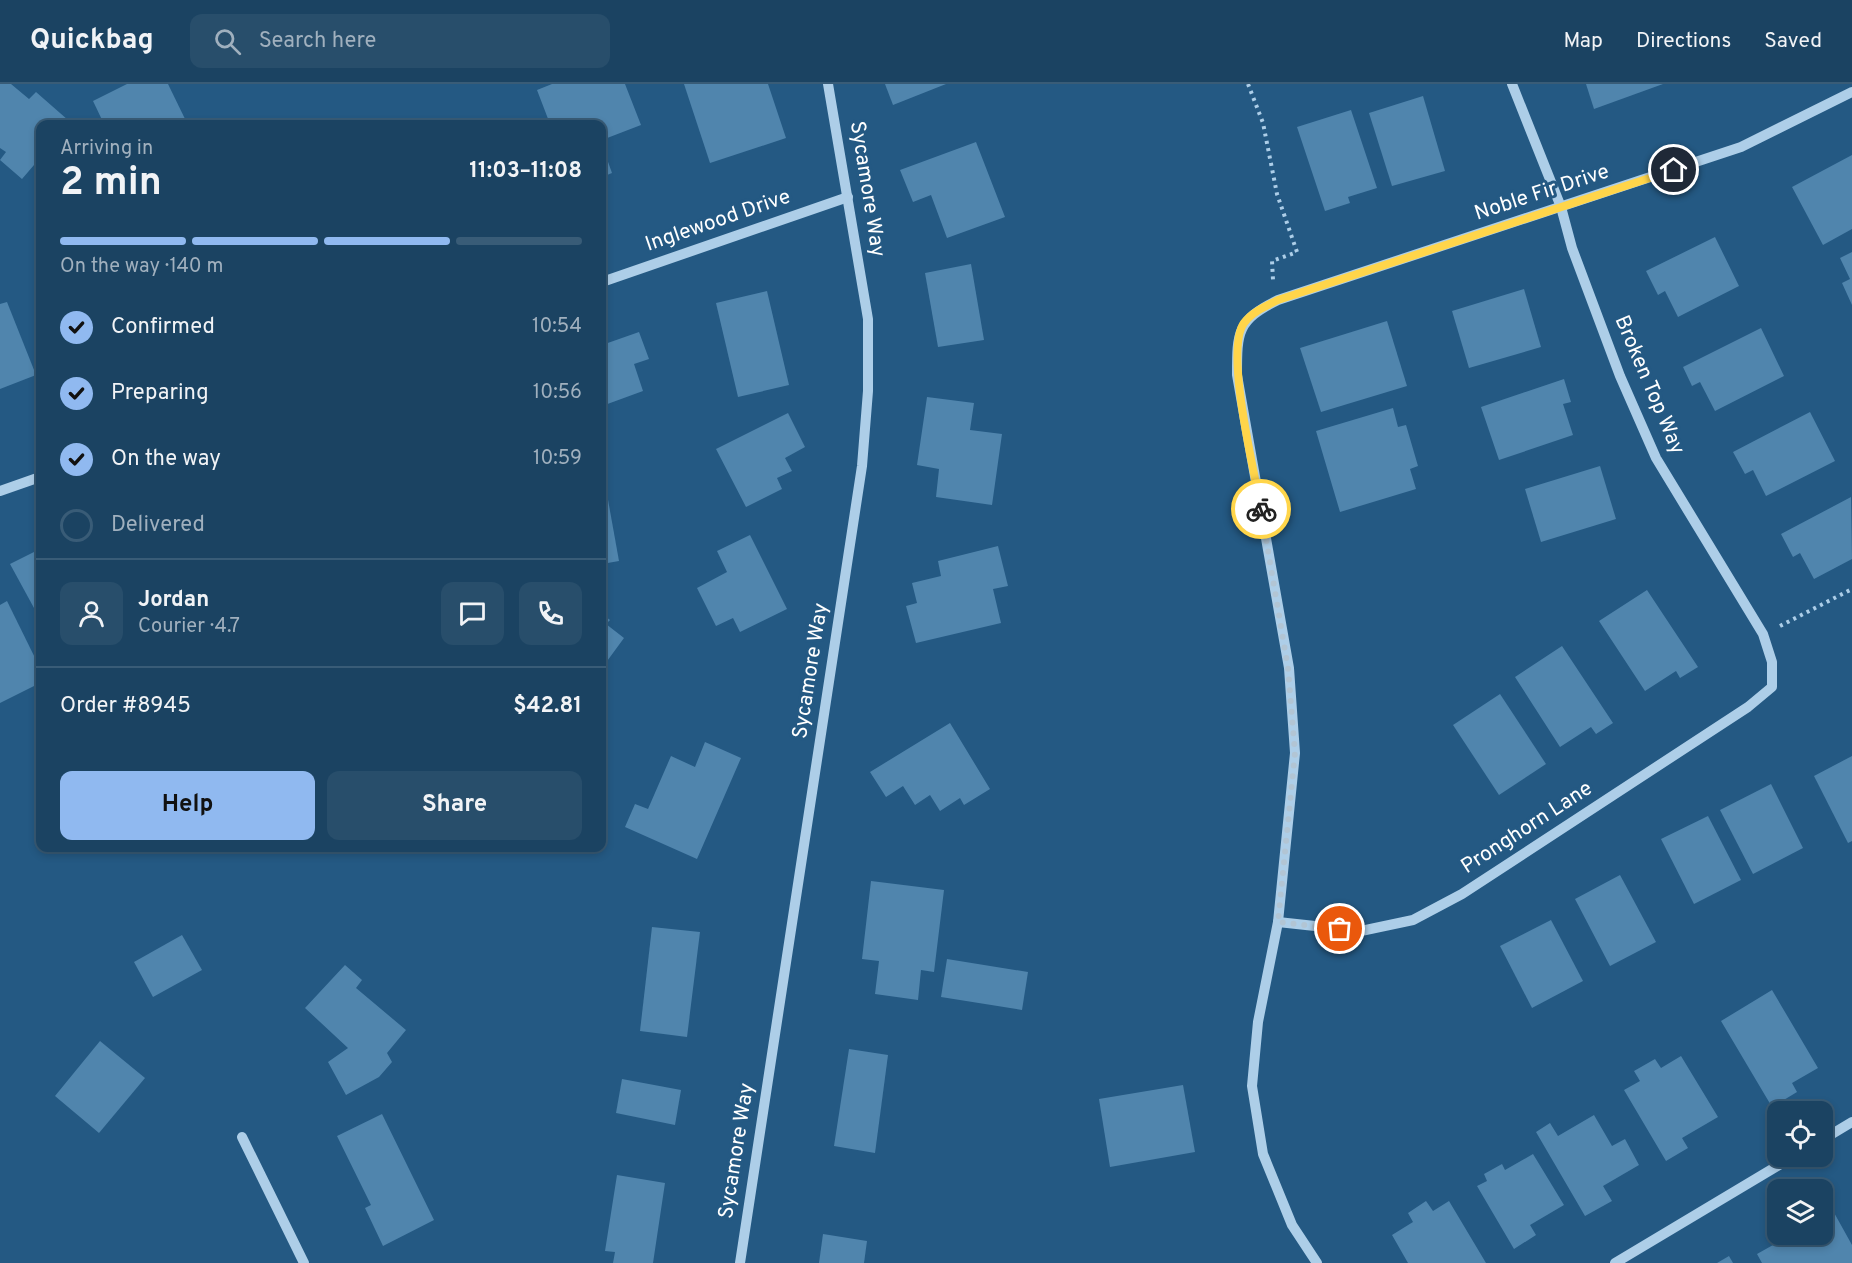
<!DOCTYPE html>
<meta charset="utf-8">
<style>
body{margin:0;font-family:Overpass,sans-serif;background:#284e6b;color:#f1f3f6;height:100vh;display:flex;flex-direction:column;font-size:22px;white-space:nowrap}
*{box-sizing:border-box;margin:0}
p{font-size:20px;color:#a0b0be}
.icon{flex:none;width:33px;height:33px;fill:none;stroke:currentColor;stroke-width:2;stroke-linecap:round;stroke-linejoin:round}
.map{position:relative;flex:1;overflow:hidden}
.drawer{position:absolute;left:36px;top:36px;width:570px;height:732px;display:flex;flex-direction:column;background:#1b4362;border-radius:12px;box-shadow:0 3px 9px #0003,0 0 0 2px #395c77}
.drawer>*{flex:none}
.fabs{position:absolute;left:1767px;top:1017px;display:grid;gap:12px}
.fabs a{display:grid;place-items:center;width:66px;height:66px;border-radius:12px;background:#1b4362;box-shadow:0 3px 9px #0003,0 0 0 2px #395c77;font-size:30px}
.pin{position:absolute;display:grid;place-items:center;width:51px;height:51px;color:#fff;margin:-26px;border:3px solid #fff;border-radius:50%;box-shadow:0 2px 6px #0007}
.courier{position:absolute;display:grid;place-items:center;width:60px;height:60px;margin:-30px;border:4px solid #ffd54a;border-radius:50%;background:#fff;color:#222;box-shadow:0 2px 8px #0007}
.summary em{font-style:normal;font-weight:700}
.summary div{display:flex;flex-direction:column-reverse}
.summary{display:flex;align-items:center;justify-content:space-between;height:102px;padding:0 24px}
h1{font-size:39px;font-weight:700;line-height:45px}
.bar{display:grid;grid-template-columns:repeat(4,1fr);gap:9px 6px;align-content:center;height:72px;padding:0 24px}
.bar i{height:8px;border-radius:4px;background:#395c77}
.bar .on{background:#90b9f0}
.bar p{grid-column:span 4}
.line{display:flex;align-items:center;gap:15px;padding:0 24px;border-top:2px solid #395c77}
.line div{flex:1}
.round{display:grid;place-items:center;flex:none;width:63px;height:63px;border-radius:12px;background:#284e6b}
ol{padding:0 24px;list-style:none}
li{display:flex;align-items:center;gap:18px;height:66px}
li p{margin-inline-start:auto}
li .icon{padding:6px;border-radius:50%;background:#90b9f0;color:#111;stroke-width:4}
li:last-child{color:#a0b0be}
li i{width:33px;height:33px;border:3px solid #395c77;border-radius:50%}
.cta{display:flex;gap:12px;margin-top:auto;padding:12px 24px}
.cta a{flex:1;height:69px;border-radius:12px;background:#90b9f0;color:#111;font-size:24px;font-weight:700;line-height:69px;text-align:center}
.cta a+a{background:#284e6b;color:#f1f3f6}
header{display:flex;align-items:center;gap:36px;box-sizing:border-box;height:84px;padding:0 30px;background:#1b4362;border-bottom:2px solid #395c77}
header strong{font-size:28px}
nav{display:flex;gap:33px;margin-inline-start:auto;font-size:21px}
.search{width:420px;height:54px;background:#284e6b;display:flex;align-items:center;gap:15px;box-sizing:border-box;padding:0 21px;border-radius:12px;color:#a0b0be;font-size:22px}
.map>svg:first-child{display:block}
.building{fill:#5085ad}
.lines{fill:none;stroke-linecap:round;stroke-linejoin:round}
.path{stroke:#adcee8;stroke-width:4;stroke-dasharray:3 4.5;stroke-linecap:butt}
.minor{stroke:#adcee8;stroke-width:10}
.done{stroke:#b2c5d4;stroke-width:6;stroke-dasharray:0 10.8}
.route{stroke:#ffd54a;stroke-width:8}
.labels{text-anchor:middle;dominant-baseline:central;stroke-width:6;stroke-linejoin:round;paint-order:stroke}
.street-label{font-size:21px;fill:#fff;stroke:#245983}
</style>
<header>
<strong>Quickbag</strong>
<div class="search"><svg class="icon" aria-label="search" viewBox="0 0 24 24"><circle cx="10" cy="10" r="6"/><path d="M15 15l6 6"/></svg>Search here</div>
<nav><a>Map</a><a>Directions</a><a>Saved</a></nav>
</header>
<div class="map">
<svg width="1852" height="1179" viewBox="0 0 1852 1179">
<rect width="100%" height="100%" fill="#245983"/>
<g class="building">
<path d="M 0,0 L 11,0 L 29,15 L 36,8 L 68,36 L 64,40 L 40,40 L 40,74 L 22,95 L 0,76 L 6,68 L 0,64 Z"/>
<path d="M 127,0 L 168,0 L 186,37 L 179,40 L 104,40 L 93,17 Z"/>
<path d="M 552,0 L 625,0 L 641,41 L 602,56 L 602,40 L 550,40 L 537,6 Z"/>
<path d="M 684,0 L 768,0 L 786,54 L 710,79 Z"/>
<path d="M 885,0 L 946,0 L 893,21 Z"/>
<path d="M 1586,0 L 1663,0 L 1594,25 Z"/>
<path d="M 1423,12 L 1445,87 L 1392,102 L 1369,29 Z"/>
<path d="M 1351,26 L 1377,104 L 1348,113 L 1350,119 L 1325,127 L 1297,43 Z"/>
<path d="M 527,34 L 529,40 L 510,40 Z"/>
<path d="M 976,58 L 1005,133 L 947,154 L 931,111 L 913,118 L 900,86 Z"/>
<path d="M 602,61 L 612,89 L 602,93 Z"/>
<path d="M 1852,71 L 1852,145 L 1823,161 L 1792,103 Z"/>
<path d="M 1715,153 L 1739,202 L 1678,233 L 1665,207 L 1658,211 L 1646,187 Z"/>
<path d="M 1852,168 L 1852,221 L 1842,199 L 1850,195 L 1840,174 Z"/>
<path d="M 971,180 L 984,256 L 938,263 L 925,189 Z"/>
<path d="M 1524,205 L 1541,263 L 1469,284 L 1452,227 Z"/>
<path d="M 767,207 L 789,301 L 738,313 L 716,219 Z"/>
<path d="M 7,218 L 36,291 L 0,305 L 0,220 Z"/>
<path d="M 1387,237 L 1407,302 L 1321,328 L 1300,264 Z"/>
<path d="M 1761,244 L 1784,292 L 1715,327 L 1700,298 L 1692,302 L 1683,283 Z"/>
<path d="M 639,248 L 649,275 L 634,280 L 643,307 L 602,322 L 602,261 Z"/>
<path d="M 1564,295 L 1571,318 L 1563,320 L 1573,351 L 1499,376 L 1481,323 Z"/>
<path d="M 927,313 L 974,319 L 970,346 L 1002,350 L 992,421 L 936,413 L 939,385 L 917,381 Z"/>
<path d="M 1393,324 L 1398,343 L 1406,341 L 1418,382 L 1410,385 L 1416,405 L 1340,428 L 1316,347 Z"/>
<path d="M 1810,328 L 1835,377 L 1766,412 L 1753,386 L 1745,390 L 1733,368 Z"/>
<path d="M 788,329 L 805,363 L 785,374 L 792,387 L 777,394 L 782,405 L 746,423 L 716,365 Z"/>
<path d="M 1600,382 L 1616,435 L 1541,458 L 1525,405 Z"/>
<path d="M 602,399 L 605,399 L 619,477 L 602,480 Z"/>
<path d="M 1851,413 L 1852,475 L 1814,495 L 1800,469 L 1793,473 L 1781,450 Z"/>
<path d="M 750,451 L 787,525 L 740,548 L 733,534 L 716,542 L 697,504 L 727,488 L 717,467 Z"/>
<path d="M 998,462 L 1008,502 L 993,505 L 1001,539 L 916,559 L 906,522 L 917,519 L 912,499 L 941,492 L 938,477 Z"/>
<path d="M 40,465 L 40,535 L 10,480 Z"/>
<path d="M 1647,506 L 1698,583 L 1680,594 L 1676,587 L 1645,607 L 1599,537 Z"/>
<path d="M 7,517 L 40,584 L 40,599 L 0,619 L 0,521 Z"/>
<path d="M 602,530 L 610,536 L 606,540 L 624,554 L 602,584 Z"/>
<path d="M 1562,562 L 1613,639 L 1596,650 L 1591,643 L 1560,663 L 1515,593 Z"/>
<path d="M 1500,610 L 1546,680 L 1499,711 L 1453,641 Z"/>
<path d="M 950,639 L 990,705 L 964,721 L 960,714 L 940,727 L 930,711 L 915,721 L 903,702 L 886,713 L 870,688 Z"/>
<path d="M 705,658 L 741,674 L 697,775 L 625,743 L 635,720 L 648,725 L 671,672 L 695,683 Z"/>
<path d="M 1852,672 L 1852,757 L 1848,759 L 1814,692 Z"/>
<path d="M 1771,700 L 1803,764 L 1753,790 L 1720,726 Z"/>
<path d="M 1708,732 L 1741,796 L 1694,820 L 1661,755 Z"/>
<path d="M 1620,791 L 1656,858 L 1610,882 L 1575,815 Z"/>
<path d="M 871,797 L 944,806 L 934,888 L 921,886 L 918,916 L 875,910 L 879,877 L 862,875 Z"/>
<path d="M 1551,836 L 1583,897 L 1532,924 L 1500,862 Z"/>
<path d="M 652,843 L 700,848 L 687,953 L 640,947 Z"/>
<path d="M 182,851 L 202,886 L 153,913 L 134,878 Z"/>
<path d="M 947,875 L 1028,888 L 1022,926 L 941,913 Z"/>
<path d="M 345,881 L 362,896 L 356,904 L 406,946 L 387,969 L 392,978 L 379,993 L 346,1011 L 328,978 L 348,964 L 305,924 Z"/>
<path d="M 1772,906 L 1818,984 L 1792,999 L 1797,1008 L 1772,1023 L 1721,937 Z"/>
<path d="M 100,957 L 145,994 L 99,1049 L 55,1012 Z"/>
<path d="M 849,965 L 888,971 L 875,1069 L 834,1062 Z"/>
<path d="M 1681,972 L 1718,1033 L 1682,1054 L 1688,1064 L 1666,1077 L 1624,1006 L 1640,997 L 1634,987 L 1655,975 L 1661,984 Z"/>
<path d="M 622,995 L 681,1006 L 675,1041 L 616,1029 Z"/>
<path d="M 1183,1001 L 1195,1068 L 1110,1083 L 1099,1015 Z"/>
<path d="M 382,1030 L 434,1136 L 383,1162 L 365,1124 L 371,1121 L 337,1052 Z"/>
<path d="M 1594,1031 L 1612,1062 L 1625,1055 L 1639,1081 L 1603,1102 L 1612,1117 L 1585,1132 L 1536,1048 L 1550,1039 L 1558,1052 Z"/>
<path d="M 1533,1070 L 1564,1121 L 1530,1141 L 1536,1151 L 1514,1165 L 1477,1102 L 1487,1097 L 1484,1090 L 1502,1080 L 1505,1086 Z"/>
<path d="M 617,1091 L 665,1099 L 653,1179 L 613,1179 L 615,1168 L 605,1167 Z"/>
<path d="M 1426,1117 L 1433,1127 L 1449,1117 L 1486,1179 L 1408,1179 L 1392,1151 L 1413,1138 L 1408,1129 Z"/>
<path d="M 1832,1125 L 1852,1161 L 1852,1179 L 1762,1179 L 1757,1170 L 1773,1161 L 1767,1150 L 1778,1144 L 1778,1150 L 1822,1150 L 1822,1130 Z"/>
<path d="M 823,1150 L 867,1157 L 864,1179 L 819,1179 Z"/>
<path d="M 1729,1172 L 1733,1179 L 1717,1179 Z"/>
</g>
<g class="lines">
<g class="path">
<path d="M 1248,0 L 1263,39 L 1277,110 L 1297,168 L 1272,177 L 1273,196"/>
<path d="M 1780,542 L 1852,505"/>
</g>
<g class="minor">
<path d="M 602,198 L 848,113"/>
<path d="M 0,407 L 40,393"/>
<path d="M 1278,838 L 1361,847 L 1413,836 L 1462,810 L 1748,623 L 1772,603 L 1772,578 L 1763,550 L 1656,374 L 1620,292 L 1572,164 L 1561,123 L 1512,0"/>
<path d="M 242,1053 L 304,1179"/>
<path d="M 1822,1056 L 1852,1038"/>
<path d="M 740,1179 L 862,382 L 868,307 L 868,235 L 828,0"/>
<path d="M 1317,1179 L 1292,1141 L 1263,1070 L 1252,1002 L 1258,938 L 1278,838 L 1295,669 L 1289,584 L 1237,291 C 1237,248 1237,236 1278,216 L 1741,63 L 1852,8"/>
<path d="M 1615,1179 L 1794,1072"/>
</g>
</g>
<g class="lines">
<path class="done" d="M 1261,425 L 1288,584 L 1295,669 L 1278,838 L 1340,845"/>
<path class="route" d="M 1261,425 C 1255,390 1224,266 1244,239 C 1252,228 1266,222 1278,216 L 1674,86"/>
</g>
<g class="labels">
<g class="street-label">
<text transform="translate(867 105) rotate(81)">Sycamore Way</text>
<text transform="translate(1542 109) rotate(-18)">Noble Fir Drive</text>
<text transform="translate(718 137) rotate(-19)">Inglewood Drive</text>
<text transform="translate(1649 301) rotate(67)">Broken Top Way</text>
<text transform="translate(811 587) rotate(-81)">Sycamore Way</text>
<text transform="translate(1527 744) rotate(-33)">Pronghorn Lane</text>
<text transform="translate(737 1067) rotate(-81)">Sycamore Way</text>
</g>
</g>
</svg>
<div class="fabs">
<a><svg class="icon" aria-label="locate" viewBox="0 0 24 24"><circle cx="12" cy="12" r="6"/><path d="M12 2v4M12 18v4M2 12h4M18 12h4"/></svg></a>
<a><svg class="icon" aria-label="layers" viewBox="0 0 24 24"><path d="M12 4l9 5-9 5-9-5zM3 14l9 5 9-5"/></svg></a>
</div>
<div class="pin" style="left:1340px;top:845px;background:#ea580c"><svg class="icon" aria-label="bag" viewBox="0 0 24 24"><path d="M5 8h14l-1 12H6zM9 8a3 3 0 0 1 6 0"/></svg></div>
<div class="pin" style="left:1674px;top:86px;background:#1f2937"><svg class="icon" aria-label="home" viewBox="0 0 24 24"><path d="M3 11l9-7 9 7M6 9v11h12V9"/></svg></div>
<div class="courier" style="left:1261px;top:425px"><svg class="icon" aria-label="bike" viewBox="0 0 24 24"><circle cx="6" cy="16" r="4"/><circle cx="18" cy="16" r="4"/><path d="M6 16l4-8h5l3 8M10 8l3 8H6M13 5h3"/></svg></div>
<section class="drawer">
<div class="summary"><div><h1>2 min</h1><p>Arriving in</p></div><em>11:03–11:08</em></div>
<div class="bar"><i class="on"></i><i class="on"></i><i class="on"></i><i></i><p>On the way · 140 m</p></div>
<ol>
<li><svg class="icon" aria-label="check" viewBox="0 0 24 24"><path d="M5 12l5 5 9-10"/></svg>Confirmed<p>10:54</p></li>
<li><svg class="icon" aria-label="check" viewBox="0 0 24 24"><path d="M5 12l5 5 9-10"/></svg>Preparing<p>10:56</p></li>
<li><svg class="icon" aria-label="check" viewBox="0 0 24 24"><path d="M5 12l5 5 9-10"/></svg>On the way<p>10:59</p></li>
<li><i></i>Delivered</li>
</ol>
<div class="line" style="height:108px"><a class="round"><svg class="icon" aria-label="person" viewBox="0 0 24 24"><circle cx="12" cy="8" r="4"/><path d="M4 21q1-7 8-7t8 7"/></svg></a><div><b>Jordan</b><p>Courier · 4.7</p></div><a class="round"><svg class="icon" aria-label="chat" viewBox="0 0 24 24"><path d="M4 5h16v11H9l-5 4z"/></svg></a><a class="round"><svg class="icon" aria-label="phone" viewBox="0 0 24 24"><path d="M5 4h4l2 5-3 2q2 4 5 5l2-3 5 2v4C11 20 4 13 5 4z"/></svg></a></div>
<div class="line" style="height:78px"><div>Order #8945</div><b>$42.81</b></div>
<div class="cta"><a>Help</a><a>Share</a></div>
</section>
</div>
